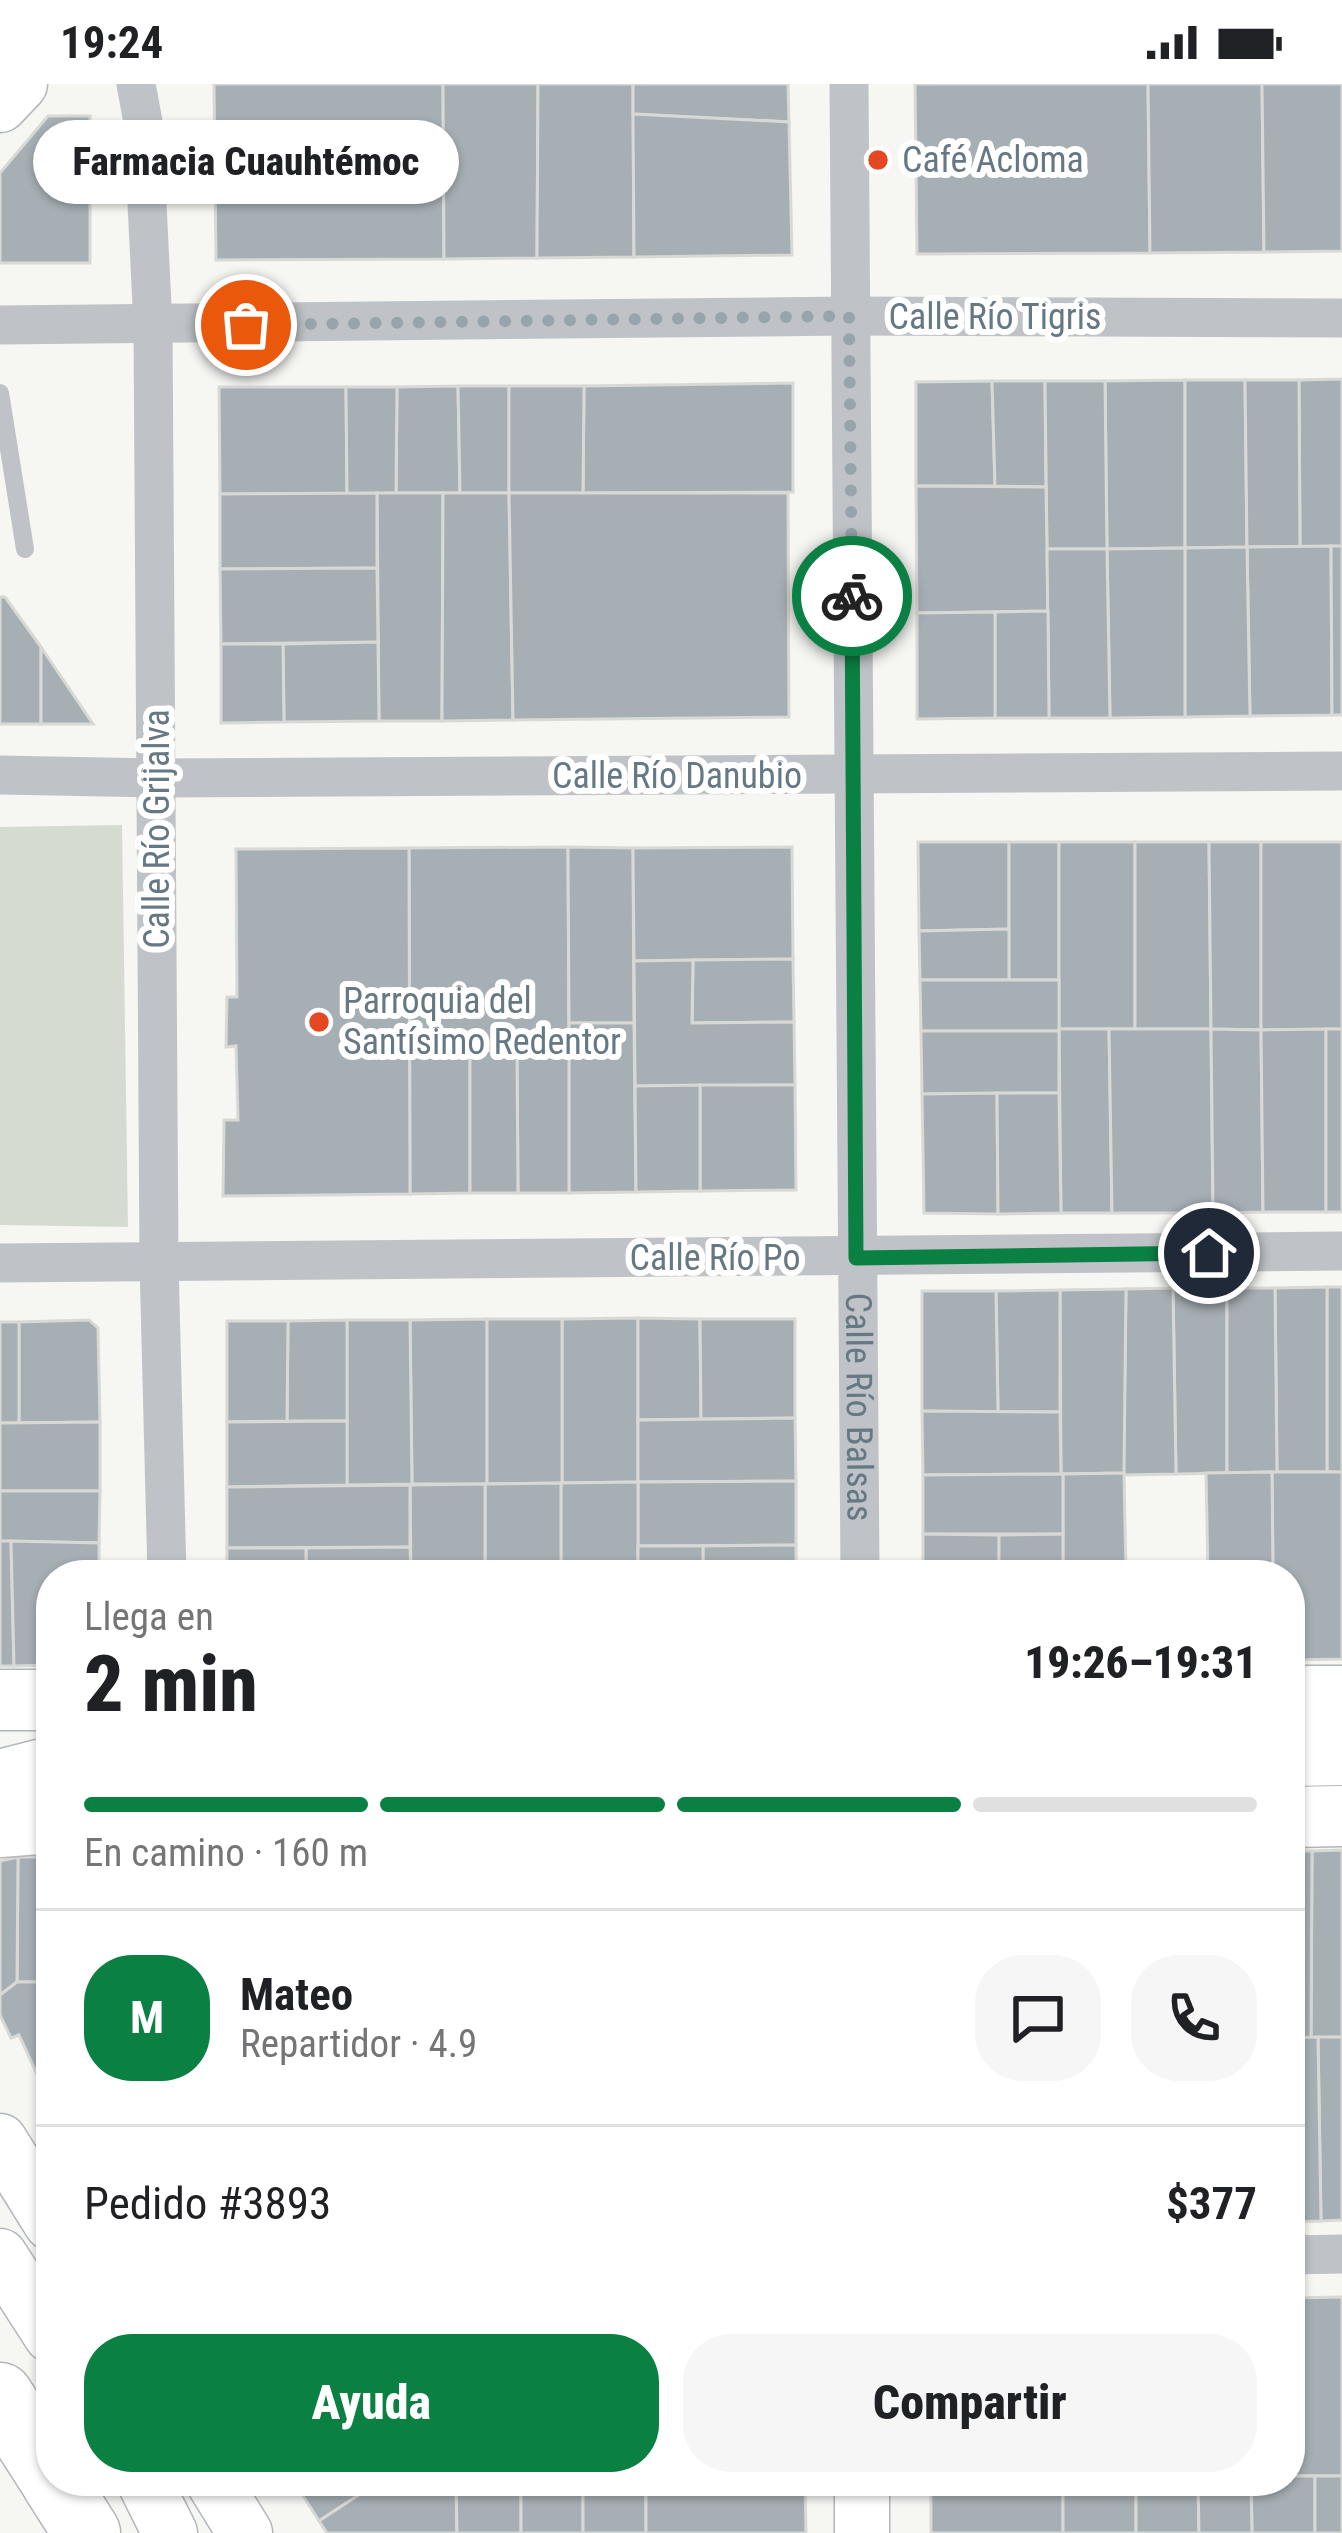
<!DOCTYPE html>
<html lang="es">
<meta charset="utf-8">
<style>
body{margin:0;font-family:"Roboto Condensed",sans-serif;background:#f6f6f6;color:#202124;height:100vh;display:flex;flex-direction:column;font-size:45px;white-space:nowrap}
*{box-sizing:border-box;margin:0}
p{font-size:39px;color:#757577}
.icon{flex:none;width:66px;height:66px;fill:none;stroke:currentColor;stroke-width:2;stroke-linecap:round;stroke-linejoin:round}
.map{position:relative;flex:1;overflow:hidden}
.panel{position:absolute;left:36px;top:1476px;width:1269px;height:936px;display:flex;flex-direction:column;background:#fff;border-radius:48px;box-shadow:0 3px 9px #0004}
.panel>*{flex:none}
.pin{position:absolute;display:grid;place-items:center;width:102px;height:102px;color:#fff;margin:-51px;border:6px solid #fff;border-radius:50%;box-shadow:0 3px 12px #0007}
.courier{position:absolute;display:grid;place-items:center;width:120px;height:120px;margin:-60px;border:9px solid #0b8043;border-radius:50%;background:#fff;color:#222;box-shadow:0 3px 15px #0007}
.bubble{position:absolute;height:84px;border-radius:42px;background:#fff;box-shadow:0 3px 9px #0004;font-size:39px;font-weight:800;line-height:84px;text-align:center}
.overview em{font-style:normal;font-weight:800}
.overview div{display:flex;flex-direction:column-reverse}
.overview{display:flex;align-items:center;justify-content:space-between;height:204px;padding:0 48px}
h1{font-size:78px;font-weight:800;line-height:90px}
.bar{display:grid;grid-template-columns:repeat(4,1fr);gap:18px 12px;align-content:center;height:144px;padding:0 48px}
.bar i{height:15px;border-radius:9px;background:#e0e0e0}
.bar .on{background:#0b8043}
.bar p{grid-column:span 4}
.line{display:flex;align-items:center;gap:30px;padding:0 48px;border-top:3px solid #e0e0e0}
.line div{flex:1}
.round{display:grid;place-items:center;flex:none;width:126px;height:126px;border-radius:48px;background:#f6f6f6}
.cta{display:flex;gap:24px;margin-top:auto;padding:24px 48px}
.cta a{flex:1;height:138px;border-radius:48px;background:#0b8043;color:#fff;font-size:48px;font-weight:800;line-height:138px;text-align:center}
.cta a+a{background:#f6f6f6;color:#202124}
.status{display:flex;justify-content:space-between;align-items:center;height:84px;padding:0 60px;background:#fff;direction:ltr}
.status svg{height:33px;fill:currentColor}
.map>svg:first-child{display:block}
.green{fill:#d6dbd2}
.building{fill:#a6afb4;stroke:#d8d8d5;stroke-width:3}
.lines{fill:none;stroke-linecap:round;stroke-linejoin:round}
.secondary-casing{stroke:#b1b7bb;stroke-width:57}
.primary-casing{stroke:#b2b7bb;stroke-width:63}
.highway-casing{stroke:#b2b6b9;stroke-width:69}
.lane{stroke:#bfc3c7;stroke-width:18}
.street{stroke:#bfc3c7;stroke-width:39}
.secondary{stroke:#fff;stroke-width:54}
.primary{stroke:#fff;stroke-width:60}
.highway{stroke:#fff;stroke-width:66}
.done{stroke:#98a4ab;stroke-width:12;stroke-dasharray:0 21.6}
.route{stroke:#0b8043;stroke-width:15}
.poi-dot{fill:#e64723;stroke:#fff;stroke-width:4.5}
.labels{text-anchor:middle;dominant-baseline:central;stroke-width:12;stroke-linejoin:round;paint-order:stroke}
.poi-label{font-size:36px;fill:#657884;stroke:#fff;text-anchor:start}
.street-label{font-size:36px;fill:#657884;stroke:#fff}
</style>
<div class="status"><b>19:24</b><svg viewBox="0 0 49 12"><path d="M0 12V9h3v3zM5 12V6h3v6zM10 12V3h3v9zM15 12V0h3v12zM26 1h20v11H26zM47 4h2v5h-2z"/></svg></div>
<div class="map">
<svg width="1342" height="2449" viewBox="0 0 1342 2449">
<rect width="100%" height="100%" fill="#f6f6f3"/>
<path class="green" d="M 122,741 L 128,1143 L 0,1141 L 0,743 Z"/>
<g class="building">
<path d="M 214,0 L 443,0 L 444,175 L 216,176 Z"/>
<path d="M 443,0 L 538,0 L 537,174 L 444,175 Z"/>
<path d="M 538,0 L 633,0 L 634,173 L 537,174 Z"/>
<path d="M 633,0 L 788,0 L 789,38 L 633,30 Z"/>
<path d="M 915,0 L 1148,0 L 1150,169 L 917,170 Z"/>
<path d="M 1148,0 L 1262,0 L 1264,168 L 1150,169 Z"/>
<path d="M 1262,0 L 1342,0 L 1342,167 L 1264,168 Z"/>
<path d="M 633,30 L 789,38 L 792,171 L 634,173 Z"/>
<path d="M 48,32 L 90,32 L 90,179 L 0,179 L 0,89 Z"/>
<path d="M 1342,295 L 1342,462 L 1300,463 L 1299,296 Z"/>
<path d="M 1185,296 L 1185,464 L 1107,465 L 1105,297 Z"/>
<path d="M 1185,296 L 1245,296 L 1247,463 L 1185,464 Z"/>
<path d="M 1245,296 L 1299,296 L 1300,463 L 1247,463 Z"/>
<path d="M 992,297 L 995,402 L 916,402 L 916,298 Z"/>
<path d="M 992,297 L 1045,297 L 1046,403 L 995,402 Z"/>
<path d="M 1045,297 L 1105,297 L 1107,465 L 1047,465 Z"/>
<path d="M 793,299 L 793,408 L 583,409 L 584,302 Z"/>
<path d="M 458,302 L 460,409 L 396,409 L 397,303 Z"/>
<path d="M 458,302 L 509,302 L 509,409 L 460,409 Z"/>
<path d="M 509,302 L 584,302 L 583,409 L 509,409 Z"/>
<path d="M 219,303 L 346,303 L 347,410 L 220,410 Z"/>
<path d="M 346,303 L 397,303 L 396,409 L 347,410 Z"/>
<path d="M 916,402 L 1046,403 L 1048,527 L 917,529 Z"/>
<path d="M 377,409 L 443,409 L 442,637 L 379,637 Z"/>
<path d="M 377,409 L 377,484 L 220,485 L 220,410 Z"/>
<path d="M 443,409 L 509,409 L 513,636 L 442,637 Z"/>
<path d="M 509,409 L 788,409 L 789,633 L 513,636 Z"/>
<path d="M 1331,462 L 1332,631 L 1250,632 L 1247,463 Z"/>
<path d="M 1331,462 L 1342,462 L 1342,631 L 1332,631 Z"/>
<path d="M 1247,463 L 1250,632 L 1185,633 L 1185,464 Z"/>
<path d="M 1185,464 L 1185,633 L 1110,634 L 1107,465 Z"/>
<path d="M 1047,465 L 1107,465 L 1110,634 L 1049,634 Z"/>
<path d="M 377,484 L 378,558 L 221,560 L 220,485 Z"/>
<path d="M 0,513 L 5,513 L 41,563 L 41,640 L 0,640 Z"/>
<path d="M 1048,527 L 1049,634 L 995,634 L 995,528 Z"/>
<path d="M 995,528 L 995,634 L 917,635 L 917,529 Z"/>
<path d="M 378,558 L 379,637 L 284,638 L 283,560 Z"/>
<path d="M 221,560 L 283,560 L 284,638 L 221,639 Z"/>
<path d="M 41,563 L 93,640 L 41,640 Z"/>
<path d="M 918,758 L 1009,758 L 1009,845 L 919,847 Z"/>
<rect x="1009" y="758" width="50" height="138"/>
<rect x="1059" y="758" width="76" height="187"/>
<path d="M 1135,758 L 1209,758 L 1211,945 L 1135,945 Z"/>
<path d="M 1209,758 L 1261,758 L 1261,946 L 1211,945 Z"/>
<path d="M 1261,758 L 1342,758 L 1342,945 L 1261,946 Z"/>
<path d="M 568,763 L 569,966 L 470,967 L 470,1109 L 410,1110 L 409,764 Z"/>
<path d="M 568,763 L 633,764 L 634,939 L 569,939 Z"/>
<path d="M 792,763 L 793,875 L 634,877 L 633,764 Z"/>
<path d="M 409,764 L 410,1110 L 223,1112 L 224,1036 L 238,1036 L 236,962 L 226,963 L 227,913 L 237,913 L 236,765 Z"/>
<path d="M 1009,845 L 1009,896 L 920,896 L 919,847 Z"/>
<path d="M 793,875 L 794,938 L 692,939 L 693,876 Z"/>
<path d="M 693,876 L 692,939 L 794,938 L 795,1001 L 635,1002 L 634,877 Z"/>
<path d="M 920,896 L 1059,896 L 1059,947 L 921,947 Z"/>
<path d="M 569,939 L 634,939 L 636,1108 L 569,1109 Z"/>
<path d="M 1059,945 L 1109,945 L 1112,1129 L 1061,1129 Z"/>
<path d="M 1109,945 L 1211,945 L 1213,1129 L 1112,1129 Z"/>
<path d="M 1211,945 L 1261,946 L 1263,1128 L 1213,1129 Z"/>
<path d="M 1326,945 L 1326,1128 L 1263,1128 L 1261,946 Z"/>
<rect x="1326" y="945" width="16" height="183"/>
<path d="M 921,947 L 1059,947 L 1059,1009 L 922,1010 Z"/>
<path d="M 517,966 L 569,966 L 569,1109 L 518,1109 Z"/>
<path d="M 517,966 L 518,1109 L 470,1109 L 470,967 Z"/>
<path d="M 700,1001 L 795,1001 L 796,1106 L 700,1107 Z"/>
<path d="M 700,1001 L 700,1107 L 636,1108 L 635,1002 Z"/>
<path d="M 997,1009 L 998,1130 L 924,1129 L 922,1010 Z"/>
<path d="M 997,1009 L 1059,1009 L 1061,1129 L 998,1130 Z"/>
<rect x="1327" y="1203" width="15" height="185"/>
<path d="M 1327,1203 L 1327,1388 L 1277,1388 L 1275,1204 Z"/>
<path d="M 1173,1204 L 1227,1204 L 1227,1389 L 1176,1390 Z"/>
<path d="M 1173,1204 L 1176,1390 L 1123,1391 L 1126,1205 Z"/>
<path d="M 1227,1204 L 1275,1204 L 1277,1388 L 1227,1389 Z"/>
<path d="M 1126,1205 L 1124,1389 L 1061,1390 L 1060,1206 Z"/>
<path d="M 1060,1206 L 1060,1328 L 998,1328 L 996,1207 Z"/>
<path d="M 922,1207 L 996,1207 L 998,1328 L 922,1327 Z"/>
<path d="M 638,1234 L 638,1398 L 562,1399 L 562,1235 Z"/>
<path d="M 638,1234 L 700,1235 L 701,1335 L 638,1336 Z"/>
<path d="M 487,1235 L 487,1400 L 412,1400 L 410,1236 Z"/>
<path d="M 487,1235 L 562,1235 L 562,1399 L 487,1400 Z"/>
<path d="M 700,1235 L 795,1235 L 795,1334 L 701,1335 Z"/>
<path d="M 89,1236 L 98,1244 L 100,1338 L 19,1339 L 19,1238 Z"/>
<path d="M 347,1236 L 410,1236 L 412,1400 L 347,1401 Z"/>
<path d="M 347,1236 L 347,1337 L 287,1337 L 288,1237 Z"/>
<path d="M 227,1237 L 288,1237 L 287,1337 L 227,1338 Z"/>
<rect x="0" y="1238" width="19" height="101"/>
<path d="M 922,1327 L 1060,1328 L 1061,1390 L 923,1391 Z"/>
<path d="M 795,1334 L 796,1397 L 638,1398 L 638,1336 Z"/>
<path d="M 347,1337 L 347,1401 L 227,1403 L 227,1338 Z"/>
<path d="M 100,1338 L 100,1407 L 0,1407 L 0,1339 Z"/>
<path d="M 1272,1388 L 1342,1388 L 1342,1575 L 1290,1576 L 1290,1491 L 1273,1491 Z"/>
<path d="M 1272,1388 L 1273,1491 L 1208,1491 L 1206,1389 Z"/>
<path d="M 1124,1389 L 1126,1491 L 1063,1491 L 1063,1390 Z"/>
<path d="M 1063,1390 L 1063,1450 L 923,1450 L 923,1391 Z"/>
<path d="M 796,1397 L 796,1461 L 638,1462 L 638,1398 Z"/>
<path d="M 638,1398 L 638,1491 L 561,1491 L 561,1399 Z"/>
<path d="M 561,1399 L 561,1491 L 485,1491 L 485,1400 Z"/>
<path d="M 485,1400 L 485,1491 L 411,1491 L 410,1401 Z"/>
<path d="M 410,1401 L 410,1463 L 227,1464 L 227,1403 Z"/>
<path d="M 0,1407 L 100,1407 L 99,1459 L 0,1457 Z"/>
<path d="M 923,1450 L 999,1451 L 999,1491 L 923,1491 Z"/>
<path d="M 1063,1450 L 1063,1491 L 999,1491 L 999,1451 Z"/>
<path d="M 0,1457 L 11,1457 L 14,1582 L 0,1582 Z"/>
<path d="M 11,1457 L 99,1459 L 99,1491 L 51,1491 L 51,1581 L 14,1582 Z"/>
<path d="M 796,1461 L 796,1491 L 703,1491 L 703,1462 Z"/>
<rect x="638" y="1462" width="65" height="29"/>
<path d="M 410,1463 L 411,1491 L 306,1491 L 306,1464 Z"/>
<rect x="227" y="1464" width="79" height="27"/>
<path d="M 1342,1766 L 1342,1953 L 1311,1954 L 1312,1767 Z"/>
<path d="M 1290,1767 L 1312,1767 L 1311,1954 L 1290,1954 Z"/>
<path d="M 18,1773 L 51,1773 L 51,1898 L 17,1898 Z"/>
<path d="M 18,1773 L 17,1898 L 0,1911 L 0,1777 Z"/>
<path d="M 17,1898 L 51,1898 L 51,2005 L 49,1999 L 42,2001 L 19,1951 L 11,1954 L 0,1931 L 0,1911 Z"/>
<path d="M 1318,1953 L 1342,1953 L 1342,2136 L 1321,2137 Z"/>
<path d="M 1318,1953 L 1321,2137 L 1290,2138 L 1290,1954 Z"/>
<path d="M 1342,2213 L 1342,2392 L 1294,2392 L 1291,2214 Z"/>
<path d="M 1290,2214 L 1291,2214 L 1294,2392 L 1290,2392 Z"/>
<path d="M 1290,2392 L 1315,2392 L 1315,2449 L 1252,2449 L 1251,2397 L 1290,2397 Z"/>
<rect x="1315" y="2392" width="27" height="57"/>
<path d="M 298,2397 L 380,2397 L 319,2437 L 295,2399 Z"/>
<path d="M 380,2397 L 456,2397 L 457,2449 L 327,2449 L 319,2437 Z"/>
<path d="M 456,2397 L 521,2397 L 521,2449 L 457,2449 Z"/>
<rect x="521" y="2397" width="62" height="52"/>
<rect x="583" y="2397" width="63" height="52"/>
<path d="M 646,2397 L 805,2397 L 806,2449 L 646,2449 Z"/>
<rect x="931" y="2397" width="132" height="52"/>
<rect x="1063" y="2397" width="73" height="52"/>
<path d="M 1136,2397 L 1198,2397 L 1199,2449 L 1136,2449 Z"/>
<path d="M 1198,2397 L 1251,2397 L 1252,2449 L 1199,2449 Z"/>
</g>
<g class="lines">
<g class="secondary-casing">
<g id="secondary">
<path d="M 0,21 L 20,0"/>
<path d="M 0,2057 L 51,2139"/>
<path d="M 0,2172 L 51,2251"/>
<path d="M 144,2397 L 170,2449"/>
<path d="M 213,2397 L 245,2449"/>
<path d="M 862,2397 L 862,2449"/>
</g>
</g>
<g class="primary-casing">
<g id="primary">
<path d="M 1290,1612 L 1342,1612"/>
<path d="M 0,1616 L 51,1616"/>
<path d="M 1290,1672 L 1342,1671"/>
<path d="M 0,1696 L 51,1683"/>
<path d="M 1290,1733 L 1342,1732"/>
<path d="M 0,1743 L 51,1739"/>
</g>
</g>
<g class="highway-casing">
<g id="highway">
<path d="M 0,2312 L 51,2392"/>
<path d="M 54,2397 L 87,2449"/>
</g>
</g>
<path class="lane" d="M 0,309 L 25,465"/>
<g class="street">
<path d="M 136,0 L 143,38 L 153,242 L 159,1178 L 167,1491"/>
<path id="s1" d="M 849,0 L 860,1491"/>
<path d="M 0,241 L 849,232 L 1342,234"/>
<path d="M 0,691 L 157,694 L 1342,687"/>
<path d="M 0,1179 L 1342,1167"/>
<path d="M 1290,2171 L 1342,2170"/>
</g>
<use href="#secondary" class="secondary"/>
<use href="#primary" class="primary"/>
<use href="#highway" class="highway"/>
</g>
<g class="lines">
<path class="done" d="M 246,241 L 849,232 L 852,512"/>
<path class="route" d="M 852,512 L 856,1174 L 1209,1169"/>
</g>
<g class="poi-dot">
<circle cx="878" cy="76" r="12"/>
<circle cx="319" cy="938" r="12"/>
</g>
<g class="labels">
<g class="poi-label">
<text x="902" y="76">Café Acloma</text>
<text x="343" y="917">Parroquia del<tspan x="343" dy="41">Santísimo Redentor</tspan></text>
</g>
<g class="street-label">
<text x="995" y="233">Calle Río Tigris</text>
<text x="677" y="692">Calle Río Danubio</text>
<text transform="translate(157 745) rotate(-90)">Calle Río Grijalva</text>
<text x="715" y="1174">Calle Río Po</text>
<text stroke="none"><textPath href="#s1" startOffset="1323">Calle Río Balsas</textPath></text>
</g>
</g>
</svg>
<div class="pin" style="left:246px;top:241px;background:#ea580c"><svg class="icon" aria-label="bag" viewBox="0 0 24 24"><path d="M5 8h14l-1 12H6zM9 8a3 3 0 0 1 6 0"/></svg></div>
<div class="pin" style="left:1209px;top:1169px;background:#1f2937"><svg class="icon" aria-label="home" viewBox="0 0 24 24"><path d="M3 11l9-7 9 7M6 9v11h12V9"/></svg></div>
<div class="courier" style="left:852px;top:512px"><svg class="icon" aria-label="bike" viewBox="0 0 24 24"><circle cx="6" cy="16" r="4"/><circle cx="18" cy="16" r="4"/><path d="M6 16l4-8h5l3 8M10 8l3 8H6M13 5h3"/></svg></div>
<div class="bubble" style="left:33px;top:36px;width:426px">Farmacia Cuauhtémoc</div>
<section class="panel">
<div class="overview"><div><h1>2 min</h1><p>Llega en</p></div><em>19:26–19:31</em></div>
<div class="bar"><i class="on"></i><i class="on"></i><i class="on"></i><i></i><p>En camino · 160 m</p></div>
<div class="line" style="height:216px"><b class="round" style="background:#0b8043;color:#fff">M</b><div><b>Mateo</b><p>Repartidor · 4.9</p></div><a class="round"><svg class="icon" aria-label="chat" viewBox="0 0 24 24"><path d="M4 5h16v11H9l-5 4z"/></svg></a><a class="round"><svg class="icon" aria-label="phone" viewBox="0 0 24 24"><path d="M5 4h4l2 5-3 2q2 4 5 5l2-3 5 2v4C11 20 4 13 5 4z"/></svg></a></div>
<div class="line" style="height:156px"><div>Pedido #3893</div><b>$377</b></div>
<div class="cta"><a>Ayuda</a><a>Compartir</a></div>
</section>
</div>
